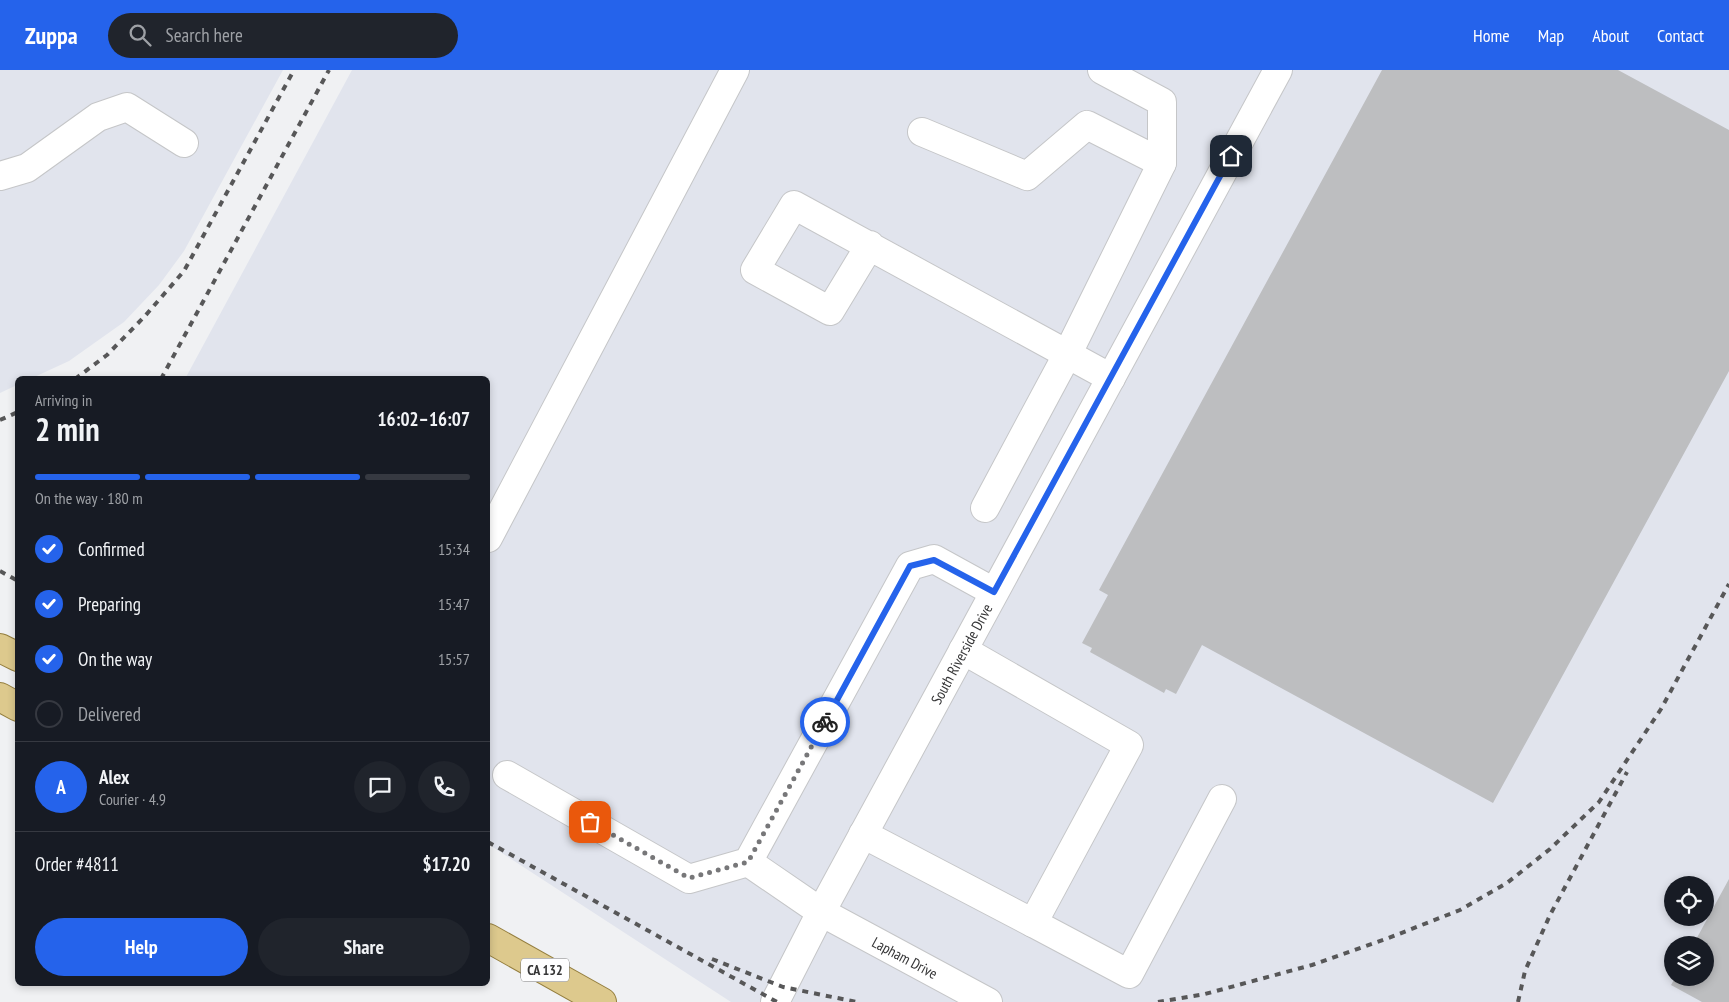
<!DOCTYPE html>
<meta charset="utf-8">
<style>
body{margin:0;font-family:"PT Sans Narrow",sans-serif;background:#20242c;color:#f1f3f6;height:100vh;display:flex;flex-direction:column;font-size:19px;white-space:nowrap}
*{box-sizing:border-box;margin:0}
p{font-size:16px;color:#9ea1a6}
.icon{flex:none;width:28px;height:28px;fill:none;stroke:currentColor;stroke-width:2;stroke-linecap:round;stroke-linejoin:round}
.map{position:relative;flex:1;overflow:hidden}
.sheet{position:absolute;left:15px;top:306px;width:475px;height:610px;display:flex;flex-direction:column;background:#171b24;border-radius:8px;box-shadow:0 2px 8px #0003}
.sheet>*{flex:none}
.tools{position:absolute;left:1664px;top:806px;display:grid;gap:10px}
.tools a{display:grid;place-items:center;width:50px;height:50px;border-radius:50%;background:#171b24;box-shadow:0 2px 8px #0003;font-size:25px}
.pin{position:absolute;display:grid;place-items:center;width:42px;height:42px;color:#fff;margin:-21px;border-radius:10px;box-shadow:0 2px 8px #0006}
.courier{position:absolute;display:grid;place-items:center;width:50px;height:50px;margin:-25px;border:4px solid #2563eb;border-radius:50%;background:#fff;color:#222;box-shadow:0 1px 6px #0007}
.overview em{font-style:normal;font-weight:800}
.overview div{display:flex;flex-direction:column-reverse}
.overview{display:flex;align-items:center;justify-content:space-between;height:85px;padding:0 20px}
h1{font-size:32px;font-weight:800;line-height:38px}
.bar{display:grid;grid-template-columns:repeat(4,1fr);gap:8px 5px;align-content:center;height:60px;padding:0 20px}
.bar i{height:6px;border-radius:4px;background:#363941}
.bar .current{background:#2563eb}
.bar p{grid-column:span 4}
.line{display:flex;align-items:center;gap:12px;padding:0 20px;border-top:1px solid #363941}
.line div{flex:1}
.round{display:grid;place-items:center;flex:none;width:52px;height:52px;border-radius:26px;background:#20242c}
ol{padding:0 20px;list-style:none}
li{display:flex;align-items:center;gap:15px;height:55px}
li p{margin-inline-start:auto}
li .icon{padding:5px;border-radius:50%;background:#2563eb;color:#fff;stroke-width:4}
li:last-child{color:#9ea1a6}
li i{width:28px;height:28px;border:2px solid #363941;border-radius:50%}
.cta{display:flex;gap:10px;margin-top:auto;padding:10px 20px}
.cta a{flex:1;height:58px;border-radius:30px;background:#2563eb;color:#fff;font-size:20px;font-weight:800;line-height:58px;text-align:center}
.cta a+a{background:#20242c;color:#f1f3f6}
header{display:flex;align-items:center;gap:30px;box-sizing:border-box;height:70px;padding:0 25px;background:#2563eb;color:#fff}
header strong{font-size:24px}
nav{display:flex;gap:28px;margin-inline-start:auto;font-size:18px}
.search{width:350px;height:45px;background:#20242c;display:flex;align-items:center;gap:12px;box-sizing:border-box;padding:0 18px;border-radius:28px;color:#9ea1a6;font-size:19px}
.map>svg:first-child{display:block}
.built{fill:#e1e4ed;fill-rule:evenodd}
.building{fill:#bdbec0}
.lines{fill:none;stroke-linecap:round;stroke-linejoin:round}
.minor-casing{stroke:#c5c6c8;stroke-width:30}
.major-casing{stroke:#947e3e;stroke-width:30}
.minor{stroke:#fff;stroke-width:28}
.major{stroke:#ddc98d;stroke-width:28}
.rail{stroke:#575758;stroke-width:4;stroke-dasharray:6 6;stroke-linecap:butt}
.done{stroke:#777779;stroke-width:5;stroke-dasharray:0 9}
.route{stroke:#2563eb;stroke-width:6}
.labels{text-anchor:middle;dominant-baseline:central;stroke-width:4;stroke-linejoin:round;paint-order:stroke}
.shield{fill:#fefeff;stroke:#727273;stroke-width:1}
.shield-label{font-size:14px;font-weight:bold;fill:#363637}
.street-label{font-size:15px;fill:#363637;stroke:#fefeff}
</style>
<header>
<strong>Zuppa</strong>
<div class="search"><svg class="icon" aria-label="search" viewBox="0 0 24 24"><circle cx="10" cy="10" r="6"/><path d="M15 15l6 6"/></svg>Search here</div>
<nav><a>Home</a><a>Map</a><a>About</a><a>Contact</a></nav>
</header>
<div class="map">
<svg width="1729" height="932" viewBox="0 0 1729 932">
<rect width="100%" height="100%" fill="#f0f1f3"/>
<g class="built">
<path d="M 0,0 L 283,0 L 184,181 L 159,215 L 124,252 L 69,291 L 30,309 L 18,309 L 17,315 L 0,323 Z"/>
<path d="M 352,0 L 1729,0 L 1729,932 L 731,932 L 488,774 L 488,309 L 185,309 ZM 1672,815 L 1705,815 L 1705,848 L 1672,848 ZM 1672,875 L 1705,875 L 1705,908 L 1672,908 Z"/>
</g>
<g class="building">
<path d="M 1382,0 L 1618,0 L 1729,60 L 1729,301 L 1493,733 L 1202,575 L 1176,624 L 1166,619 L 1164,623 L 1090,582 L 1092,578 L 1082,573 L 1108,525 L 1099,520 Z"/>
<path d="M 1729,809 L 1729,932 L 1702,932 L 1671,915 L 1675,908 L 1705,908 L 1705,875 L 1693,875 Z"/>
</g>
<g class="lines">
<g class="minor-casing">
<g id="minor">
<path d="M 922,62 L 1027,106 L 1087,55 L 1162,93"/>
<path d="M 0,106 L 27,98 L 98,47 L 127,37 L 184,73"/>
<path d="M 870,175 L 830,241 L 755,200 L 794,135 L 1111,308"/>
<path d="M 985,438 L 1067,285 L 1162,93 L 1162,32 L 1102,0"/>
<path d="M 488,468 L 735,0"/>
<path d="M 507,705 L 689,809 L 748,792 L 910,496 L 934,489 L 994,522"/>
<path d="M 863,764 L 1033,853 L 1129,675 L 963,580"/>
<path id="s1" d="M 748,792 L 821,842 L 988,932"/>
<path d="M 1033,853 L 1129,904 L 1222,729"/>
<path id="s2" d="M 775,932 L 821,842 L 1278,0"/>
</g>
</g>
<g class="major-casing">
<g id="major">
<path d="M 0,578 L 18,587"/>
<path d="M 0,627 L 18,637"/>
<path d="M 488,868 L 602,932"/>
</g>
</g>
<use href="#minor" class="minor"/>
<use href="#major" class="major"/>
<g class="rail">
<path d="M 75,309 L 107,285 L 145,246 L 184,201 L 294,0"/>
<path d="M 161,309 L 329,0"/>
<path d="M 0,350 L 18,342"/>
<path d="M 0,501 L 18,511"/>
<path d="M 488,772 L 777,932"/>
<path d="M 712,889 L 783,917 L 857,932"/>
<path d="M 1158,932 L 1205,924 L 1312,895 L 1386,869 L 1460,840 L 1507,813 L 1550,779 L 1599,732 L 1661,639 L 1729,514"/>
<path d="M 1518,932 L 1525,901 L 1550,845 L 1627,702"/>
</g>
</g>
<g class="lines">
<path class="done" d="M 590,752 L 689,808 L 748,792 L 825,652"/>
<path class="route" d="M 825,652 L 910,496 L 934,490 L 994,522 L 1231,86"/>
</g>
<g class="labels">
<rect class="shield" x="521" y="888.5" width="48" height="23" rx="4"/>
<g class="shield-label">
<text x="545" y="900">CA 132</text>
</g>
<g class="street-label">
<text stroke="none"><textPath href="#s2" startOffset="395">South Riverside Drive</textPath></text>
<text stroke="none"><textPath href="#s1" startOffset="184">Lapham Drive</textPath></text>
</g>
</g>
</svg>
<div class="tools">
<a><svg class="icon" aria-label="locate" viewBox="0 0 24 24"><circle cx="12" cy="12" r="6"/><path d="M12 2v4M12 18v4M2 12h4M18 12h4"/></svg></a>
<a><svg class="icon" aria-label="layers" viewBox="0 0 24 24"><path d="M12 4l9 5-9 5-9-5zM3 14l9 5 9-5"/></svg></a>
</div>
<div class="pin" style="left:590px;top:752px;background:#ea580c"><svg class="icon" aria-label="bag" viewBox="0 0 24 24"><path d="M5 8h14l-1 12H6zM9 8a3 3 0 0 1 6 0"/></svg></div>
<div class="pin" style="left:1231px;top:86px;background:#1f2937"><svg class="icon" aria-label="home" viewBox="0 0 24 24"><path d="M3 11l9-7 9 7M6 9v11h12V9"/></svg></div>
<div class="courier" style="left:825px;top:652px"><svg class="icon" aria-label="bike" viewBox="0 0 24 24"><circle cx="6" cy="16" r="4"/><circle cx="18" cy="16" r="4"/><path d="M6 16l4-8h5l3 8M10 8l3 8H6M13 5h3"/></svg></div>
<section class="sheet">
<div class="overview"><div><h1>2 min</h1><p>Arriving in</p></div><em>16:02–16:07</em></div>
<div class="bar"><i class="current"></i><i class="current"></i><i class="current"></i><i></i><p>On the way · 180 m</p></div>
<ol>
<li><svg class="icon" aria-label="check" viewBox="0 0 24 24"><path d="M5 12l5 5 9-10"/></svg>Confirmed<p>15:34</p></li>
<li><svg class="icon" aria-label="check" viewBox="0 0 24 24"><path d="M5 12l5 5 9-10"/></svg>Preparing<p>15:47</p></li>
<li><svg class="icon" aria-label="check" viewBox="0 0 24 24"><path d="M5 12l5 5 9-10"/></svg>On the way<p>15:57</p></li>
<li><i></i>Delivered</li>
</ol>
<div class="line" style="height:90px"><b class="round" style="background:#2563eb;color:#fff">A</b><div><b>Alex</b><p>Courier · 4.9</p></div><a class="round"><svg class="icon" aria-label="chat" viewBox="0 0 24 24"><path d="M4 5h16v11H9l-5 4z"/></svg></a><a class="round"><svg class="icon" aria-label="phone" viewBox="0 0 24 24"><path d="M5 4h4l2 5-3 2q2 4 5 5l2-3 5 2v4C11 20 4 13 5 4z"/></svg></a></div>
<div class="line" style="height:65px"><div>Order #4811</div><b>$17.20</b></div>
<div class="cta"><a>Help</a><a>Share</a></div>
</section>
</div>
